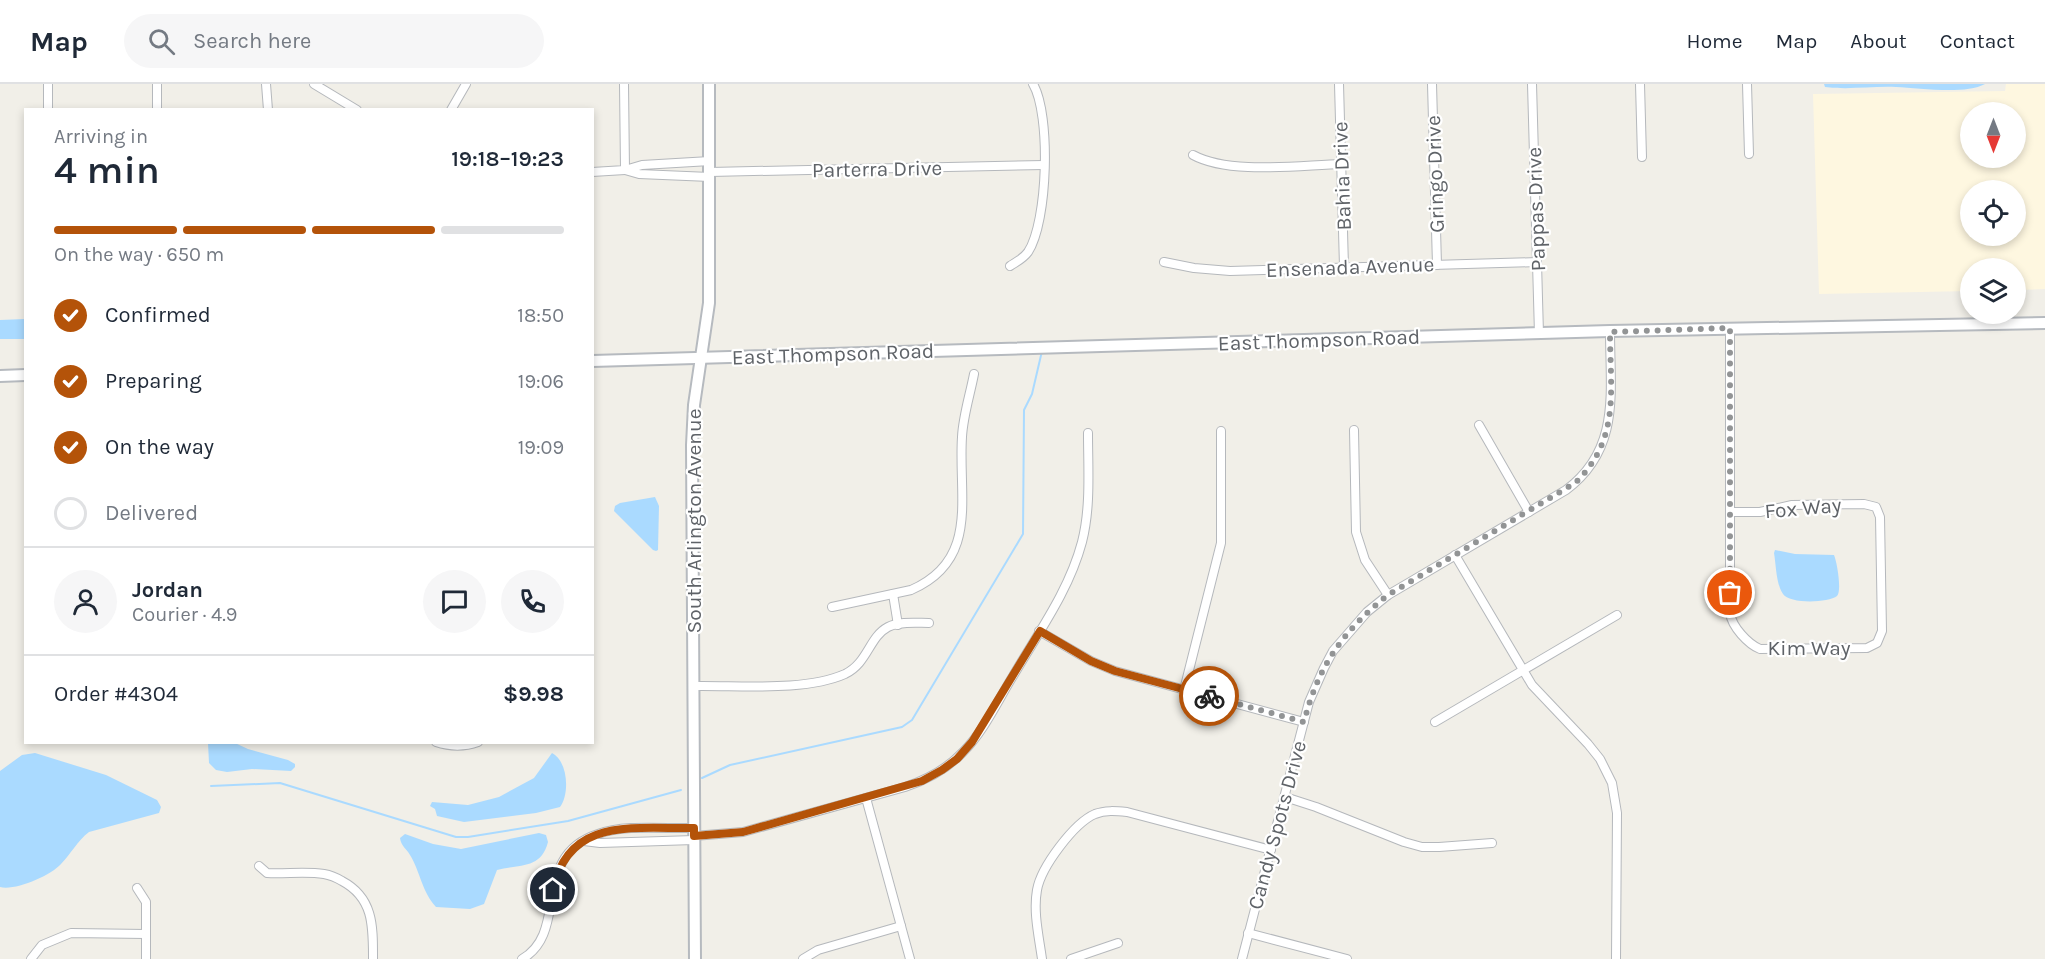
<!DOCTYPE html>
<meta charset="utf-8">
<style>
body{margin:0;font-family:Karla,sans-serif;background:#f6f6f7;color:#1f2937;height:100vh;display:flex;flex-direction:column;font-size:22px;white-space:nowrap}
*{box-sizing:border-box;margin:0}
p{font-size:20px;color:#747a83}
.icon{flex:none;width:33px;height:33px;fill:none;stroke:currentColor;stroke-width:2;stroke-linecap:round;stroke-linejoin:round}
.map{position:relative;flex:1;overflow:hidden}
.side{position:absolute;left:24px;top:24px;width:570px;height:636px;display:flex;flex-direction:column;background:#fff;border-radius:0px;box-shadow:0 3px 9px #0003}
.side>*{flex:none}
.needle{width:39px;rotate:180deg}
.controls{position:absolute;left:1960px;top:18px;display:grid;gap:12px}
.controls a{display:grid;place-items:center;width:66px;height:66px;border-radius:50%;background:#fff;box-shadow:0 3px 9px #0003;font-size:30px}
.pin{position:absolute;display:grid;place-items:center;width:51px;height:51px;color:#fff;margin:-26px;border:3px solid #fff;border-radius:50%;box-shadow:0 2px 6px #0007}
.courier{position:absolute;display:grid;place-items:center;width:60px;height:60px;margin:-30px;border:4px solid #b45309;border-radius:50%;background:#fff;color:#222;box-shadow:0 2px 8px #0007}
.headline em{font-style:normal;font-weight:600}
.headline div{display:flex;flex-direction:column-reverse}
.headline{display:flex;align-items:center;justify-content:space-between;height:102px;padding:0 30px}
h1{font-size:39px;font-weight:600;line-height:45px}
.bar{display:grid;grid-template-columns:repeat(4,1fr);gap:9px 6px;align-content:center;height:72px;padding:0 30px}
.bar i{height:8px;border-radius:4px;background:#e0e1e3}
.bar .active{background:#b45309}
.bar p{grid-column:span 4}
.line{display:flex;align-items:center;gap:15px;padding:0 30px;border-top:2px solid #e0e1e3}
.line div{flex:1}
.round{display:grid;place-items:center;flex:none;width:63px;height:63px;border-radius:32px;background:#f6f6f7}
ol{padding:0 30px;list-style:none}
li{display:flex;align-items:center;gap:18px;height:66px}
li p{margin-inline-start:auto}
li .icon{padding:6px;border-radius:50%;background:#b45309;color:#fff;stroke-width:4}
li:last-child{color:#747a83}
li i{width:33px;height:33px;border:3px solid #e0e1e3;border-radius:50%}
header{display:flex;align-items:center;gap:36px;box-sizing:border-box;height:84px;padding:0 30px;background:#fff;border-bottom:2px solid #e0e1e3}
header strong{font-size:28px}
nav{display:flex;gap:33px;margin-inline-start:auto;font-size:21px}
.search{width:420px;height:54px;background:#f6f6f7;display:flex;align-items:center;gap:15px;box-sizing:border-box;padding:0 21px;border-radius:33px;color:#747a83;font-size:22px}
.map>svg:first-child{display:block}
.commercial{fill:#fef7e0;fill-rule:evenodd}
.water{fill:#aadaff}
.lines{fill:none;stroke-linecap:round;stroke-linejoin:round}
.stream{stroke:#aadaff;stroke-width:2}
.minor-casing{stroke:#b5b8bc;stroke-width:10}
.secondary-casing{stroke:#b6babf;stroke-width:14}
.minor{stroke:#fff;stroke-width:8}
.secondary{stroke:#fff;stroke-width:10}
.done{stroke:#929495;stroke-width:6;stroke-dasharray:0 10.8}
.route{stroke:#b45309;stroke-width:8}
.labels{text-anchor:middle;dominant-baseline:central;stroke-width:4.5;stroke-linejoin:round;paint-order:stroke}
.street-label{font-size:21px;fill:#5f6368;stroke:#fff}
</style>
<header>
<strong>Map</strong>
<div class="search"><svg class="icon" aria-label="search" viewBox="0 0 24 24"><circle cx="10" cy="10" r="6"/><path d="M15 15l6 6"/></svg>Search here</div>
<nav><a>Home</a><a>Map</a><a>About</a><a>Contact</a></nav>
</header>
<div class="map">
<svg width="2045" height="875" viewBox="0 0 2045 875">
<rect width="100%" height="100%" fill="#f1efe8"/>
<path class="commercial" d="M 2006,0 L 2045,0 L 2045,205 L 2016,206 L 2016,184 L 1971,184 L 1971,207 L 1819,210 L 1813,10 L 2005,7 ZM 1971,28 L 2016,28 L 2016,74 L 1971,74 ZM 1971,106 L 2016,106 L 2016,152 L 1971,152 Z"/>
<g class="water">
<path d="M 1824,0 L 1985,0 C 1965,11 1919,4 1896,3 C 1872,2 1849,6 1825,3 Z"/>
<path d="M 25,235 L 25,255 L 0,255 L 0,236 Z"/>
<path d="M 655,413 L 659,422 L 658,466 L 656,467 L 653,466 L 614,427 L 615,422 L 620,419 Z"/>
<path d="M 1775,466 L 1795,470 L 1834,471 C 1837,478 1842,507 1837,512 C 1828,519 1789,520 1783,510 C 1776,500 1776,480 1774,469 Z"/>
<path d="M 208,659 L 235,659 L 248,665 L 288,676 L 295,680 L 295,683 L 291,687 L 252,685 L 227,688 L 216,686 L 209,679 Z"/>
<path d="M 35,669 L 106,691 L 157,716 L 161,723 L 159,729 L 89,748 C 77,757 71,770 61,780 C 50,792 15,807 0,803 L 0,687 L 22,671 Z"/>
<path d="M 552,669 C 568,677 570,710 560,723 L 536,729 L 464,738 L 437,732 L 435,725 L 430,722 L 432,718 L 468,721 L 499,713 L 534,694 Z"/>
<path d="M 539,749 L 546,751 L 548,758 C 541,785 521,780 497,786 L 484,820 L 470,825 L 436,823 C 422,808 420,787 410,771 C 406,764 401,762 400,754 L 405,750 L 433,760 L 461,765 Z"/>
</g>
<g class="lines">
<g class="stream">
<path d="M 702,694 L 730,681 L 902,643 L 912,636 L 1023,450 L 1024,326 L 1032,310 L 1042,267"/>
<path d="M 211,702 L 280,699 L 456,753 L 468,753 L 568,737 L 681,706"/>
</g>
<g class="minor-casing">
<g id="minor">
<path d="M 48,0 L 48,26"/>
<path d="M 157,0 L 157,26"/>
<path d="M 266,0 L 268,26"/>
<path d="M 314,0 L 357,26"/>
<path d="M 1339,0 L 1344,183"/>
<path d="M 1432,0 L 1437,181"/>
<path d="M 1532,0 L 1539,250"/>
<path d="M 1640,0 L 1642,73"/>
<path d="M 1747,0 L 1749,70"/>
<path d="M 451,26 L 466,0"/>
<path d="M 1193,71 C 1230,91 1299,81 1342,80"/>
<path d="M 710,77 L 642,81 L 625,86 L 639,90 L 710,93"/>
<path d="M 592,88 L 625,86 L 624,0"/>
<path d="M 710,88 L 1044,81"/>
<path d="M 1164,178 L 1194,184 L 1230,187 L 1537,178"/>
<path d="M 1010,182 C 1016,178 1023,175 1028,168 C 1048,138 1051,30 1033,0"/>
<path d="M 1730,245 L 1730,529 C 1732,543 1748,560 1760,565 L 1867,564 L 1877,559 L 1882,547 L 1880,433 L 1876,423 L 1864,420 L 1792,421 L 1760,428 L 1730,428"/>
<path d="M 1479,341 L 1529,428"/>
<path d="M 1354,346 L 1356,448 L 1365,476 L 1388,511"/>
<path d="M 1455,471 L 1532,601 L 1588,660 L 1600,675 L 1612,699 L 1617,729 L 1616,875"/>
<path d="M 893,510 L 898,541"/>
<path d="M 832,523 L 911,506 C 980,476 958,413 962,353 C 963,332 970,311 974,290"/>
<path d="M 1039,547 L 1091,577 L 1115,587 L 1304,638"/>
<path d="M 693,602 C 739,601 804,608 845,590 C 868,579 869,553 888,543 C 899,537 917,539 929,539"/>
<path d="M 1184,606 L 1221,459 L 1221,347"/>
<path d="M 1435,638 L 1617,531"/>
<path d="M 436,658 C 451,663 464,663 478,658"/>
<path d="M 1285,713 L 1316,723 L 1404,758 L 1422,763 L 1439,763 L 1492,759"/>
<path d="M 866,714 L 910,875"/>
<path d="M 694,752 L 743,748 L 905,703 C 926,696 947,685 963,668 C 984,647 997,618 1013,592 C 1038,549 1069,507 1082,458 C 1091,423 1088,385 1088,349"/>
<path d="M 584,757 L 600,759 L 694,756"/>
<path d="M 259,782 L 267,789 C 286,790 306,787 324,790 C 330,791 337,794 342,797 C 374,814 373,843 373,875"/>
<path d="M 137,804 L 146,818 L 146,875"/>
<path d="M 1248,849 L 1347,875"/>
<path d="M 31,875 L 42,861 L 71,849 L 146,850"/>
<path d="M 522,875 C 570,848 530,772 598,750 C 625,740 665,745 694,744"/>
<path d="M 803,875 L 818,866 L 901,842"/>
<path d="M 1042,875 C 1039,853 1033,828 1037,806 C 1041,783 1074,739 1095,730 C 1105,726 1116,727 1127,728 L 1271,766"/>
<path d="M 1071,875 L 1118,859"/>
<path d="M 1242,875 L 1309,618 L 1324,584 L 1333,567 L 1367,528 L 1388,511 L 1566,406 C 1621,365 1610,308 1610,247"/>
</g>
</g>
<g class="secondary-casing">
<g id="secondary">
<path d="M 592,277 L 1610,247 L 2045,239"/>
<path d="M 0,292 L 26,291"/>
<path d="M 695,875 L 692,361 L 694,321 L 709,219 L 709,0"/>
</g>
</g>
<use href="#minor" class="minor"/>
<use href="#secondary" class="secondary"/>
</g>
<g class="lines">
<path class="done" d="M 1209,612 L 1304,638 C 1318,582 1343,547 1388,511 L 1575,399 C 1621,355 1610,306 1610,248 L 1730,244 L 1730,509"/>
<path class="route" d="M 553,806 C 568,732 635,745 694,744 L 694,752 L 743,748 L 922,697 L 942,686 L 957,675 L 972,658 L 1040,547 L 1091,577 L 1115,587 L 1209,612"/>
</g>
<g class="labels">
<g class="street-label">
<text transform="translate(877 85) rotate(-1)">Parterra Drive</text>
<text transform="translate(1435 90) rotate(-92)">Gringo Drive</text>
<text transform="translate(1342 92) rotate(-92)">Bahia Drive</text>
<text transform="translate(1536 125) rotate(-92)">Pappas Drive</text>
<text transform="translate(1350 183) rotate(-2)">Ensenada Avenue</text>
<text transform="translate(1319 256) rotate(-2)">East Thompson Road</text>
<text transform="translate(833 270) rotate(-2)">East Thompson Road</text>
<text transform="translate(1803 424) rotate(-5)">Fox Way</text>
<text transform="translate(694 437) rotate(-90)">South Arlington Avenue</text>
<text x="1809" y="564">Kim Way</text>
<text transform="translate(1277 741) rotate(-75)">Candy Spots Drive</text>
</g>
</g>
</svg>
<div class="controls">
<a><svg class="needle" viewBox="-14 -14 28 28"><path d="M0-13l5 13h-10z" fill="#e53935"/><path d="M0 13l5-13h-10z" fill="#747a83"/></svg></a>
<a><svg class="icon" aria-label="locate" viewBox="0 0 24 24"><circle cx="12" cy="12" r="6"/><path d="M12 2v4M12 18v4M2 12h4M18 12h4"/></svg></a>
<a><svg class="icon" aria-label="layers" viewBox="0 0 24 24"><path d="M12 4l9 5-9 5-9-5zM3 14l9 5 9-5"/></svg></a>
</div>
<div class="pin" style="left:1730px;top:509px;background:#ea580c"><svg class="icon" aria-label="bag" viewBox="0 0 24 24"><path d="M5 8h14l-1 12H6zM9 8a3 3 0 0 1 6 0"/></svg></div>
<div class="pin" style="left:553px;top:806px;background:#1f2937"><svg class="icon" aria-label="home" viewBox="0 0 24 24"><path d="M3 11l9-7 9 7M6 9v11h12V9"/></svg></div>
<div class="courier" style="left:1209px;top:612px"><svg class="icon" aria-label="bike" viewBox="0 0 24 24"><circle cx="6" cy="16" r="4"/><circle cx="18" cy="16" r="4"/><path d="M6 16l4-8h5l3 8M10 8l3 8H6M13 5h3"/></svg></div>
<section class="side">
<div class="headline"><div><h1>4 min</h1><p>Arriving in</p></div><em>19:18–19:23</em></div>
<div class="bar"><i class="active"></i><i class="active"></i><i class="active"></i><i></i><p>On the way · 650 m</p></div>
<ol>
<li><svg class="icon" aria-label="check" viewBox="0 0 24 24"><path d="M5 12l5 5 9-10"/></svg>Confirmed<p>18:50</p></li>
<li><svg class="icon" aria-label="check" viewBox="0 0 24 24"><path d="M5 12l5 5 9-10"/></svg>Preparing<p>19:06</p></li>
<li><svg class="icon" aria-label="check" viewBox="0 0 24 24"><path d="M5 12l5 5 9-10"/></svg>On the way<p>19:09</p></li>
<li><i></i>Delivered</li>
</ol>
<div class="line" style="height:108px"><a class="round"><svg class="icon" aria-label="person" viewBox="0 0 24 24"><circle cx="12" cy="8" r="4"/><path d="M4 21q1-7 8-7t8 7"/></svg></a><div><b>Jordan</b><p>Courier · 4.9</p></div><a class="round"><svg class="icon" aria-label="chat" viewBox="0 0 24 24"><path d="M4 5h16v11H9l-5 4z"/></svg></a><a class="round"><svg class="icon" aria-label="phone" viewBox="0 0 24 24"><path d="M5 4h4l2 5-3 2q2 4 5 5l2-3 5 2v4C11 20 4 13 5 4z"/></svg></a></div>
<div class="line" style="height:78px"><div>Order #4304</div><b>$9.98</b></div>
</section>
</div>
